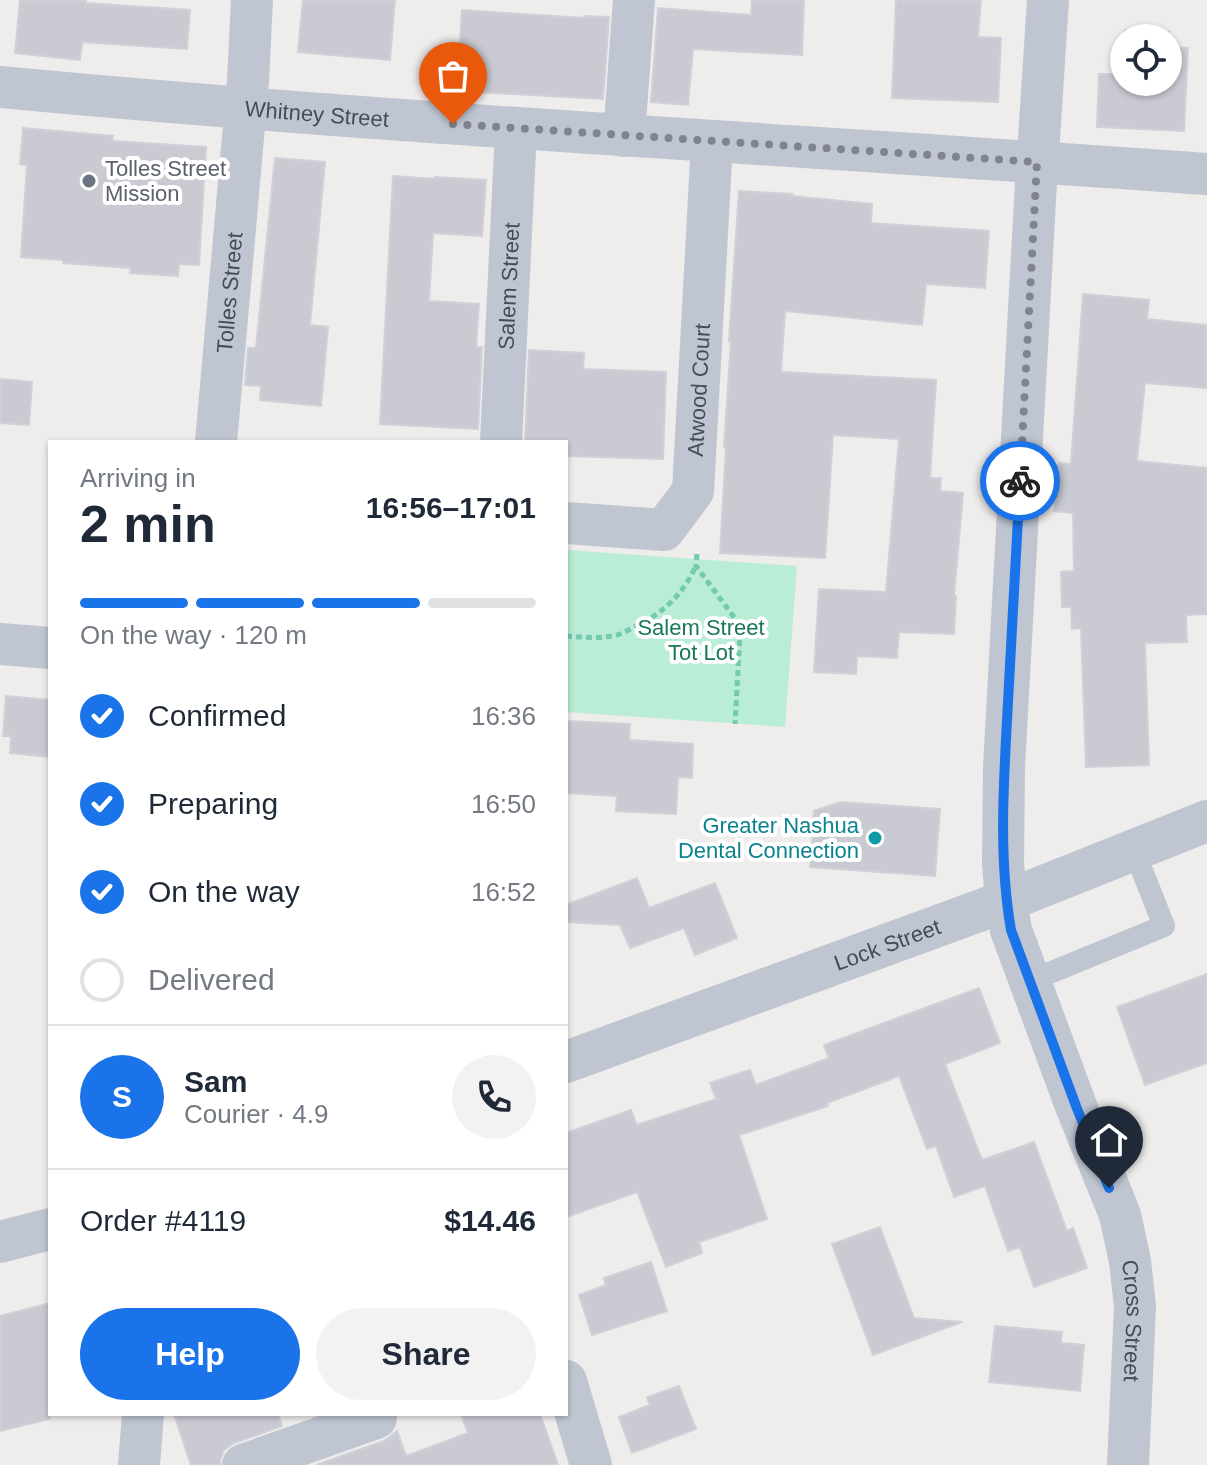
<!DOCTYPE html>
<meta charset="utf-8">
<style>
body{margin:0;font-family:Helvetica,sans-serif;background:#f2f2f3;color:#1f2937;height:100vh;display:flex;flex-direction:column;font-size:30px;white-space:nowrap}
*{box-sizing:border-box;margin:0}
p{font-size:26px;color:#747a83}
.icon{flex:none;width:44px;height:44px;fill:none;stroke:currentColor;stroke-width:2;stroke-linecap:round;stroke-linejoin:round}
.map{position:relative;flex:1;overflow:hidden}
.details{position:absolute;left:48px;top:440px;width:520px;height:976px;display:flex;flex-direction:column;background:#fff;border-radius:0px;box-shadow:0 2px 6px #0004}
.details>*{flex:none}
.buttons{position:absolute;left:1110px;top:24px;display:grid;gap:16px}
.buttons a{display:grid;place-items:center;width:72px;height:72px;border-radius:50%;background:#fff;box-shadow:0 2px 6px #0004;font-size:40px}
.pin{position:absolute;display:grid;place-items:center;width:68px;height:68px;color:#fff;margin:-82px -34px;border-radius:50% 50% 50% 0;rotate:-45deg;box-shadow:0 0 8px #0007}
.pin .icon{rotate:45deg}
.courier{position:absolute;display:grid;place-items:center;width:80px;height:80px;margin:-40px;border:6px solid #1a73e8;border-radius:50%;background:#fff;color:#222;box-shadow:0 2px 10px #0007}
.summary em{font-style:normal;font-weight:700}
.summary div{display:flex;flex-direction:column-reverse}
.summary{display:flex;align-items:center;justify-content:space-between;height:136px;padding:0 32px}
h1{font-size:52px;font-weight:700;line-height:60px}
.bar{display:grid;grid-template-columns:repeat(4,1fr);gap:12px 8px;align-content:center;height:96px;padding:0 32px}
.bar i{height:10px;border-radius:6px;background:#e0e1e3}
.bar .selected{background:#1a73e8}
.bar p{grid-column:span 4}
.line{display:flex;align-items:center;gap:20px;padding:0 32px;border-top:2px solid #e0e1e3}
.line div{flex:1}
.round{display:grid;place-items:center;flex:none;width:84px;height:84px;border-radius:42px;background:#f2f2f3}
ol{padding:0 32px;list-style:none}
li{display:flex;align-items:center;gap:24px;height:88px}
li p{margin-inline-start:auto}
li .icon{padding:8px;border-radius:50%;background:#1a73e8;color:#fff;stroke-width:4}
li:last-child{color:#747a83}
li i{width:44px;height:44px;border:4px solid #e0e1e3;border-radius:50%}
.cta{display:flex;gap:16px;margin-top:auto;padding:16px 32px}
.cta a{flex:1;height:92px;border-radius:48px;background:#1a73e8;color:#fff;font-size:32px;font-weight:700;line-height:92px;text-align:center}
.cta a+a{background:#f2f2f3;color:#1f2937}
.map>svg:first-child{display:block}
.green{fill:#baedd6}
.building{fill:#c9cad2;stroke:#d0d1d8;stroke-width:2}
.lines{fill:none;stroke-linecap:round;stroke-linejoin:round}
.path{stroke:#73caae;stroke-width:5;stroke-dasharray:6 4;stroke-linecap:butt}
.lane{stroke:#bfc6d2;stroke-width:22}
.street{stroke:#bfc6d2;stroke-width:42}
.done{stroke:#80848c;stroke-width:8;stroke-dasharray:0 14.4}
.route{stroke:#1a73e8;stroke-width:10}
.worship-dot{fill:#6b7280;stroke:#fff;stroke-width:3}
.culture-dot{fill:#0f9aa8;stroke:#fff;stroke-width:3}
.labels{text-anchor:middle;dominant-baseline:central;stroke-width:8;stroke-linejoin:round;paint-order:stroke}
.street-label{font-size:22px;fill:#454c59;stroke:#fff}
.worship-label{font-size:22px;fill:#5b616d;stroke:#fff;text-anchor:start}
.park-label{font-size:22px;fill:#187858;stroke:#fff}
.culture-label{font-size:22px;fill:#0d838f;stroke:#fff;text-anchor:end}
</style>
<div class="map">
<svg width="1207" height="1465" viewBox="0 0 1207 1465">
<rect width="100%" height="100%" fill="#efecec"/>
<path class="green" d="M 566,550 L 797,566 L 785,727 L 566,712 Z"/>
<g class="building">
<path d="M 20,0 L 86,0 L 86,3 L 190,10 L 187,49 L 82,42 L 80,60 L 15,53 Z"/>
<path d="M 303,0 L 395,0 L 390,60 L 298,52 Z"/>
<path d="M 752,0 L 804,0 L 802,55 L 693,49 L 688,105 L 651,102 L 658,8 L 751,15 Z"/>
<path d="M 896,0 L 981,0 L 978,37 L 1001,38 L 998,102 L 892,98 Z"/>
<path d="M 462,10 L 584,18 L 584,16 L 609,17 L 603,99 L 457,91 Z"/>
<path d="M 1125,30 L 1169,32 L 1168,45 L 1168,38 L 1124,38 Z"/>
<path d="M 1168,47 L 1188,48 L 1184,131 L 1097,127 L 1099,74 L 1123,74 L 1124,49 L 1124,82 L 1168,82 Z"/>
<path d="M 23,128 L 113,136 L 112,141 L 206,147 L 199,265 L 179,264 L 178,276 L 130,273 L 131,268 L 63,263 L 63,260 L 21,257 L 27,165 L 20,164 Z"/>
<path d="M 275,158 L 325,162 L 310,325 L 328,327 L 321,406 L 260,400 L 261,386 L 245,385 L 248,348 L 256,348 Z"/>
<path d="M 393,176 L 435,179 L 435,177 L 486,180 L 482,236 L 433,233 L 429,301 L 479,304 L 476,347 L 482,347 L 478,429 L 380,424 Z"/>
<path d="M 739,191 L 792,194 L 791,196 L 872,204 L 871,223 L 989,231 L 985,288 L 926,284 L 922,325 L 785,311 L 781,372 L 936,380 L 930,478 L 941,478 L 940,491 L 963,493 L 954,596 L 956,596 L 954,634 L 899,632 L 897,658 L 857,656 L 856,674 L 814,672 L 819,589 L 886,592 L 899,439 L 833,435 L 825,558 L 720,553 L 726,447 L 724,447 L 731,341 L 729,341 Z"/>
<path d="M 1083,294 L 1149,300 L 1147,319 L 1207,325 L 1207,388 L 1145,383 L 1137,461 L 1207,468 L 1207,614 L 1186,615 L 1187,642 L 1145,643 L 1149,765 L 1086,767 L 1081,628 L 1072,629 L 1071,607 L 1062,607 L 1061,572 L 1074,571 L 1073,513 L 1054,511 L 1059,463 L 1071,464 Z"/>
<path d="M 529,350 L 584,353 L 583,369 L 666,372 L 663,459 L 566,456 L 566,442 L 525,442 Z"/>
<path d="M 0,379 L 32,382 L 29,425 L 0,423 Z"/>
<path d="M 6,696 L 50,700 L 50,757 L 10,753 L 11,736 L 3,736 Z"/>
<path d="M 566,721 L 630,724 L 629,740 L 693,744 L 692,778 L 678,777 L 676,814 L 616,811 L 617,796 L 566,793 Z"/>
<path d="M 840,802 L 940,809 L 935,876 L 810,867 L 814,811 Z"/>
<path d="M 637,878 L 649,908 L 715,883 L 737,938 L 695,955 L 684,928 L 630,948 L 620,925 L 566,922 L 566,905 Z"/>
<path d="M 1207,974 L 1207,1063 L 1145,1085 L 1117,1007 Z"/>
<path d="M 979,988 L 1000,1043 L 945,1064 L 982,1160 L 1034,1142 L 1067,1231 L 1073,1228 L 1087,1268 L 1034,1287 L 1020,1247 L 1008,1251 L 985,1186 L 954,1197 L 936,1146 L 927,1149 L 899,1076 L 827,1103 L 828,1106 L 739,1135 L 767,1219 L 699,1242 L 702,1253 L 666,1267 L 637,1192 L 566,1217 L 566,1133 L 631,1110 L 637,1125 L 716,1099 L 710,1083 L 750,1070 L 756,1085 L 829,1058 L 824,1045 Z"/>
<path d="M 880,1227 L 914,1318 L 962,1322 L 873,1355 L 832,1244 Z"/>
<path d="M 651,1262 L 667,1311 L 592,1335 L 579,1295 L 606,1285 L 604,1278 Z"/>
<path d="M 50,1303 L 50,1419 L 0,1431 L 0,1316 Z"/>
<path d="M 995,1326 L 1062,1332 L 1061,1343 L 1084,1345 L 1080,1391 L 989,1382 Z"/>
<path d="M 679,1386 L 696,1429 L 632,1453 L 619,1417 L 650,1405 L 647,1397 Z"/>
<path d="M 174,1414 L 278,1414 L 282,1426 L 234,1443 L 224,1450 L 220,1460 L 220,1465 L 191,1465 Z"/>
<path d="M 461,1414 L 540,1414 L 558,1465 L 316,1465 L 384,1441 L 397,1431 L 406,1456 L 468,1433 Z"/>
</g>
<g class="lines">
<g class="path">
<path d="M 697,554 L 696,566 L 736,620 L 740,634 L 735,724"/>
<path d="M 566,636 C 583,637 600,639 617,635 C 625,633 633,627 640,624 C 667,610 683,593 696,566"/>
</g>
<path class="lane" d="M 1030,981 L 1164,926 L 1134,850"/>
<g class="street">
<path id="s1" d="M 1048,0 L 1035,200 L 1004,767 L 1003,863 L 1006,901 L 1011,930 L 1076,1106 L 1120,1215 L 1130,1261 L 1135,1306 L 1128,1465"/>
<path id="s2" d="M 0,87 C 402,125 805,145 1207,174"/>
<path d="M 624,136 L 634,0"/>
<path id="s3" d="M 216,442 L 248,81 L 252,0"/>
<path id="s4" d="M 501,442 L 516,129"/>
<path id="s5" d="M 566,523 L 664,530 L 693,491 L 712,142"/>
<path d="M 0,644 L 50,648"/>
<path id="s6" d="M 566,1062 L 1006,901 L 1207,821"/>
<path d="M 0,1242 L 50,1229"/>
<path d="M 566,1381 L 591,1465"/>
<path d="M 139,1465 L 143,1414"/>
<path d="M 243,1465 L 376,1418"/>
</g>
</g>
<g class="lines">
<path class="done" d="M 453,124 L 1037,162 L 1020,481"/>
<path class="route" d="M 1020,481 C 1016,555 1012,629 1008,702 C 1004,778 998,855 1011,930 L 1076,1106 L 1109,1188"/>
</g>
<circle class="worship-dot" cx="89" cy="181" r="8"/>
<circle class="culture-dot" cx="875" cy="838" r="8"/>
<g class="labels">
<g class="street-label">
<text stroke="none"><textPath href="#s2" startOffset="318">Whitney Street</textPath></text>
<text stroke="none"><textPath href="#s4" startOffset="156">Salem Street</textPath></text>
<text stroke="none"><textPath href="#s3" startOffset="150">Tolles Street</textPath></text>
<text stroke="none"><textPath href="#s5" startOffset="248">Atwood Court</textPath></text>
<text stroke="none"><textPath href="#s6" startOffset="342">Lock Street</textPath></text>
<text stroke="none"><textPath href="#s1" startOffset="1344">Cross Street</textPath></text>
</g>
<g class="worship-label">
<text x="105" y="168">Tolles Street<tspan x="105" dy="25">Mission</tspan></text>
</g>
<g class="park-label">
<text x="701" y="627">Salem Street<tspan x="701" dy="25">Tot Lot</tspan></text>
</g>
<g class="culture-label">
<text x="859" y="825">Greater Nashua<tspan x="859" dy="25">Dental Connection</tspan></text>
</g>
</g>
</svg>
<div class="buttons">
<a><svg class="icon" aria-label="locate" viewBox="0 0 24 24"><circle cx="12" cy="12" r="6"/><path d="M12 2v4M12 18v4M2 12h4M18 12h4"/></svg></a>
</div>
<div class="pin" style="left:453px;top:124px;background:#ea580c"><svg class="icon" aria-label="bag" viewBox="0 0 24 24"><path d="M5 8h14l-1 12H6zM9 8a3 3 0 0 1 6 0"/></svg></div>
<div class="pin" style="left:1109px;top:1188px;background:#1f2937"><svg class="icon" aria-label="home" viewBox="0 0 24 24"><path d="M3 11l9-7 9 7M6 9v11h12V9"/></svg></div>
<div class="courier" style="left:1020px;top:481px"><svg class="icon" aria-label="bike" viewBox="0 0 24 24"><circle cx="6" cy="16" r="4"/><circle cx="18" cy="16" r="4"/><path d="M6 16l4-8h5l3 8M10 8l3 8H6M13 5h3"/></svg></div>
<section class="details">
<div class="summary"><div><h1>2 min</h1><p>Arriving in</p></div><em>16:56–17:01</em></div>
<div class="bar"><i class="selected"></i><i class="selected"></i><i class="selected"></i><i></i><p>On the way · 120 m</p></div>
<ol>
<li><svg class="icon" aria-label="check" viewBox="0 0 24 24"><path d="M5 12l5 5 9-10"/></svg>Confirmed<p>16:36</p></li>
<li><svg class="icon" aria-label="check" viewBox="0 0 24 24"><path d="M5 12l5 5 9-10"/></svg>Preparing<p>16:50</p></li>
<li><svg class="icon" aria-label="check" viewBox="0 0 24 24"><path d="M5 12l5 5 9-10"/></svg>On the way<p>16:52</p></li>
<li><i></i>Delivered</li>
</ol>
<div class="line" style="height:144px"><b class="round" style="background:#1a73e8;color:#fff">S</b><div><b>Sam</b><p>Courier · 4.9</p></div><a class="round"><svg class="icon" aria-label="phone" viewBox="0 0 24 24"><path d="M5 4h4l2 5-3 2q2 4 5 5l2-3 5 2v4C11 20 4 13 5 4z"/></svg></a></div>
<div class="line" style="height:104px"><div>Order #4119</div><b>$14.46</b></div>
<div class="cta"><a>Help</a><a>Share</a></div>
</section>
</div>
